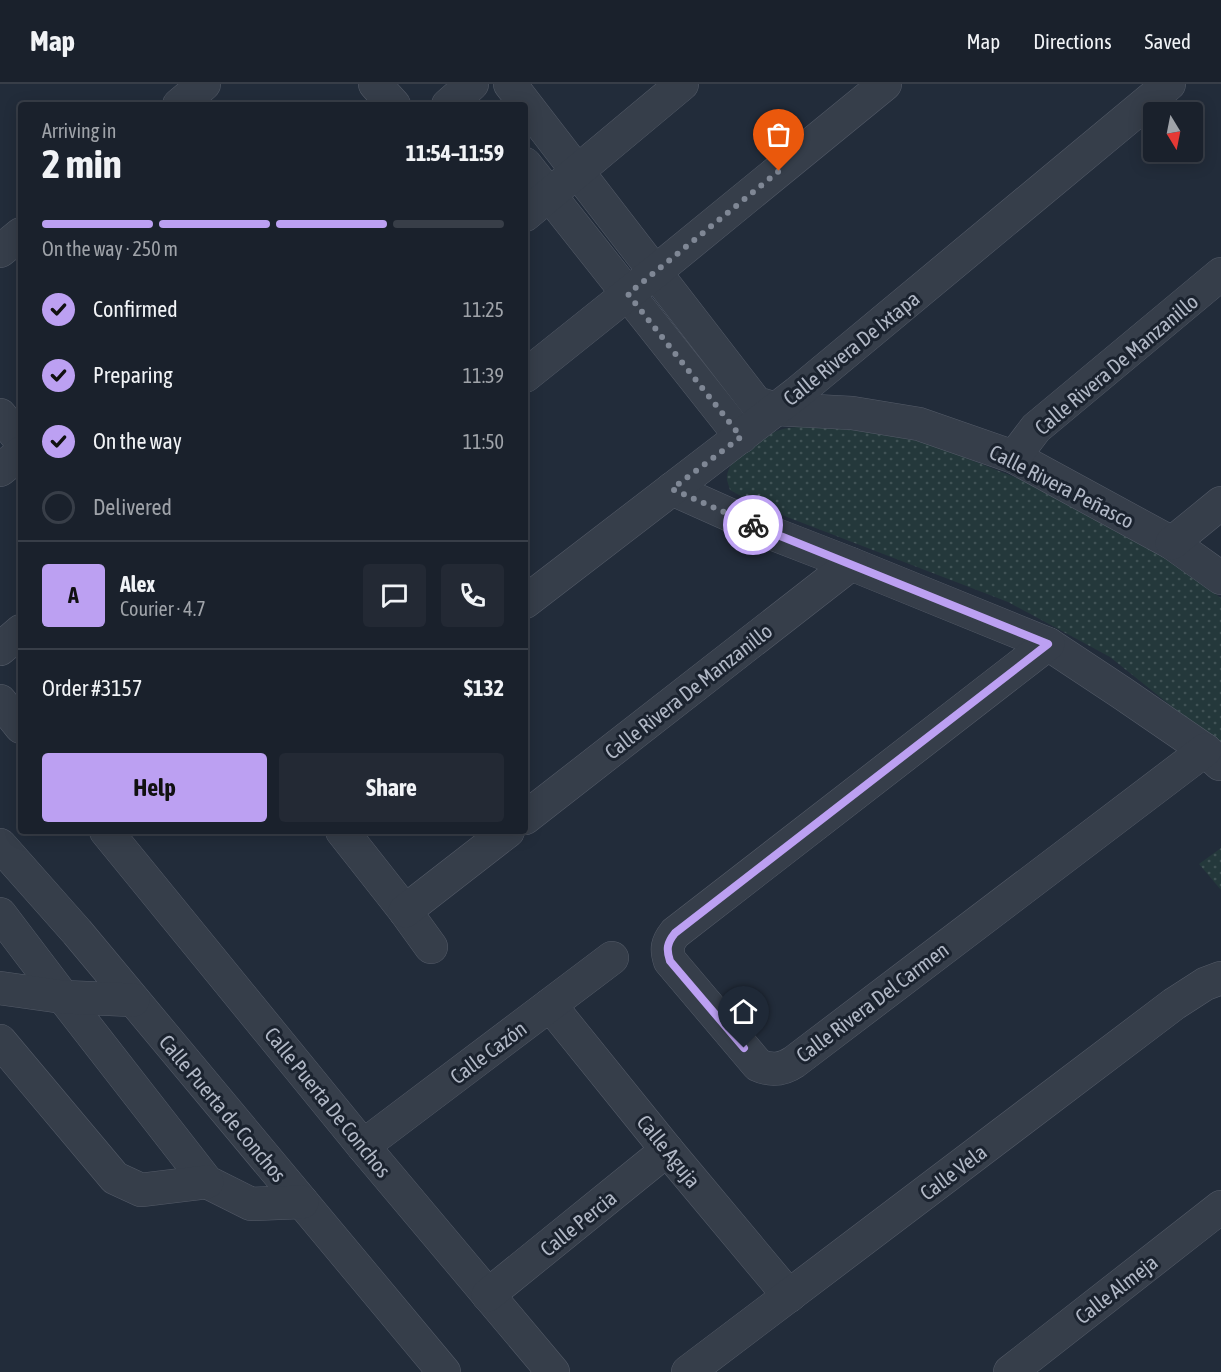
<!DOCTYPE html>
<meta charset="utf-8">
<style>
body{margin:0;font-family:"Asap Condensed",sans-serif;background:#232934;color:#f1f3f6;height:100vh;display:flex;flex-direction:column;font-size:22px;white-space:nowrap}
*{box-sizing:border-box;margin:0}
p{font-size:20px;color:#9fa3a9}
.icon{flex:none;width:33px;height:33px;fill:none;stroke:currentColor;stroke-width:2;stroke-linecap:round;stroke-linejoin:round}
.map{position:relative;flex:1;overflow:hidden}
.side{position:absolute;left:18px;top:18px;width:510px;height:732px;display:flex;flex-direction:column;background:#1a212c;border-radius:6px;box-shadow:0 3px 15px #0003,0 0 0 2px #383e48}
.side>*{flex:none}
.needle{width:39px;rotate:170deg}
.buttons{position:absolute;left:1143px;top:18px;display:grid;gap:12px}
.buttons a{display:grid;place-items:center;width:60px;height:60px;border-radius:6px;background:#1a212c;box-shadow:0 3px 15px #0003,0 0 0 2px #383e48;font-size:30px}
.pin{position:absolute;display:grid;place-items:center;width:51px;height:51px;color:#fff;margin:-62px -26px;border-radius:50% 50% 50% 0;rotate:-45deg;box-shadow:0 0 6px #0007}
.pin .icon{rotate:45deg}
.courier{position:absolute;display:grid;place-items:center;width:60px;height:60px;margin:-30px;border:4px solid #bca0f2;border-radius:50%;background:#fff;color:#222;box-shadow:0 2px 8px #0007}
.headline em{font-style:normal;font-weight:700}
.headline div{display:flex;flex-direction:column-reverse}
.headline{display:flex;align-items:center;justify-content:space-between;height:102px;padding:0 24px}
h1{font-size:39px;font-weight:700;line-height:45px}
.bar{display:grid;grid-template-columns:repeat(4,1fr);gap:9px 6px;align-content:center;height:72px;padding:0 24px}
.bar i{height:8px;border-radius:4px;background:#383e48}
.bar .selected{background:#bca0f2}
.bar p{grid-column:span 4}
.line{display:flex;align-items:center;gap:15px;padding:0 24px;border-top:2px solid #383e48}
.line div{flex:1}
.round{display:grid;place-items:center;flex:none;width:63px;height:63px;border-radius:6px;background:#232934}
ol{padding:0 24px;list-style:none}
li{display:flex;align-items:center;gap:18px;height:66px}
li p{margin-inline-start:auto}
li .icon{padding:6px;border-radius:50%;background:#bca0f2;color:#111;stroke-width:4}
li:last-child{color:#9fa3a9}
li i{width:33px;height:33px;border:3px solid #383e48;border-radius:50%}
.cta{display:flex;gap:12px;margin-top:auto;padding:12px 24px}
.cta a{flex:1;height:69px;border-radius:6px;background:#bca0f2;color:#111;font-size:24px;font-weight:700;line-height:69px;text-align:center}
.cta a+a{background:#232934;color:#f1f3f6}
header{display:flex;align-items:center;gap:36px;box-sizing:border-box;height:84px;padding:0 30px;background:#1a212c;border-bottom:2px solid #383e48}
header strong{font-size:28px}
nav{display:flex;gap:33px;margin-inline-start:auto;font-size:21px}
.map>svg:first-child{display:block}
.green{fill:url(#green-dots)}
.lines{fill:none;stroke-linecap:round;stroke-linejoin:round}
.minor-casing{stroke:#545b68;stroke-width:34}
.minor{stroke:#363e4a;stroke-width:33}
.done{stroke:#7f8795;stroke-width:6;stroke-dasharray:0 10.8}
.route{stroke:#bca0f2;stroke-width:8}
.labels{text-anchor:middle;dominant-baseline:central;stroke-width:6;stroke-linejoin:round;paint-order:stroke}
.street-label{font-size:21px;fill:#b1b8c6;stroke:#1b232f}
</style>
<header>
<strong>Map</strong>
<nav><a>Map</a><a>Directions</a><a>Saved</a></nav>
</header>
<div class="map">
<svg width="1221" height="1288" viewBox="0 0 1221 1288">
<defs>
<pattern id="green-dots" width="8" height="8" patternUnits="userSpaceOnUse" patternTransform="scale(1.5)"><rect width="8" height="8" fill="#24383b"/><path d="M2 2h.1M6 6h.1" fill="none" stroke="#415356" stroke-width="1.8" stroke-linecap="round"/></pattern>
</defs>
<rect width="100%" height="100%" fill="#222c3a"/>
<g class="green">
<path d="M 822,343 L 871,348 L 928,359 L 1019,395 L 1159,470 L 1221,514 L 1221,662 L 1110,573 L 1008,518 L 787,433 L 748,416 L 730,406 C 729,401 726,396 727,392 C 730,369 768,347 788,344 C 799,342 811,343 822,343 Z"/>
<path d="M 1221,764 L 1221,806 L 1199,780 Z"/>
</g>
<g class="lines">
<g class="minor-casing">
<g id="minor">
<path d="M 375,0 L 394,21"/>
<path d="M 510,0 L 756,319 L 776,325 L 852,329 L 919,340 L 1014,373 L 1172,459 L 1221,494"/>
<path d="M 179,21 L 204,0"/>
<path d="M 448,21 L 472,0"/>
<path d="M 525,80 L 741,353"/>
<path d="M 525,131 L 682,0"/>
<path d="M 0,167 L 21,150"/>
<path d="M 525,292 L 655,188 L 885,0"/>
<path d="M 0,331 L 21,357"/>
<path d="M 1014,373 L 1036,344 L 1221,190"/>
<path d="M 0,386 L 21,369"/>
<path d="M 672,405 L 766,447 L 851,480 L 1048,560 L 1122,609 L 1205,666 L 1220,680"/>
<path d="M 1172,459 L 1221,419"/>
<path d="M 525,518 L 797,309 L 1169,0"/>
<path d="M 1048,560 L 675,849 C 667,859 666,865 670,877 L 758,981 C 771,987 782,986 794,978 L 1205,666"/>
<path d="M 0,565 L 21,547"/>
<path d="M 0,617 L 21,643"/>
<path d="M 525,734 L 851,480"/>
<path d="M 106,747 L 363,1062 L 553,1288"/>
<path d="M 342,747 L 405,827 L 431,863"/>
<path d="M 0,761 L 77,848 L 444,1288"/>
<path d="M 405,827 L 508,747"/>
<path d="M 0,830 L 63,913 L 207,1098 L 251,1120 L 302,1118"/>
<path d="M 0,904 L 63,913 L 133,916"/>
<path d="M 550,921 L 667,1066 L 789,1212"/>
<path d="M 0,957 L 115,1094 L 141,1106 L 207,1098"/>
<path d="M 363,1062 L 612,874"/>
<path d="M 488,1211 L 667,1066"/>
<path d="M 688,1288 L 1174,920 L 1205,900 L 1221,894"/>
<path d="M 1010,1288 L 1221,1123"/>
</g>
</g>
<use href="#minor" class="minor"/>
</g>
<g class="lines">
<path class="done" d="M 753,441 L 672,405 L 741,353 L 628,210 L 779,87"/>
<path class="route" d="M 744,964 L 670,877 C 666,865 667,859 675,849 L 1048,560 L 753,441"/>
</g>
<g class="labels">
<g class="street-label">
<text transform="translate(851 264) rotate(-39)">Calle Rivera De Ixtapa</text>
<text transform="translate(1116 280) rotate(-40)">Calle Rivera De Manzanillo</text>
<text transform="translate(1062 402) rotate(27)">Calle Rivera Peñasco</text>
<text transform="translate(688 607) rotate(-38)">Calle Rivera De Manzanillo</text>
<text transform="translate(872 918) rotate(-37)">Calle Rivera Del Carmen</text>
<text transform="translate(488 968) rotate(-37)">Calle Cazón</text>
<text transform="translate(328 1018) rotate(51)">Calle Puerta De Conchos</text>
<text transform="translate(223 1024) rotate(50)">Calle Puerta de Conchos</text>
<text transform="translate(669 1067) rotate(51)">Calle Aguja</text>
<text transform="translate(953 1088) rotate(-37)">Calle Vela</text>
<text transform="translate(578 1139) rotate(-39)">Calle Percia</text>
<text transform="translate(1116 1205) rotate(-38)">Calle Almeja</text>
</g>
</g>
</svg>
<div class="buttons">
<a><svg class="needle" viewBox="-14 -14 28 28"><path d="M0-13l5 13h-10z" fill="#e53935"/><path d="M0 13l5-13h-10z" fill="#9fa3a9"/></svg></a>
</div>
<div class="pin" style="left:779px;top:87px;background:#ea580c"><svg class="icon" aria-label="bag" viewBox="0 0 24 24"><path d="M5 8h14l-1 12H6zM9 8a3 3 0 0 1 6 0"/></svg></div>
<div class="pin" style="left:744px;top:964px;background:#1f2937"><svg class="icon" aria-label="home" viewBox="0 0 24 24"><path d="M3 11l9-7 9 7M6 9v11h12V9"/></svg></div>
<div class="courier" style="left:753px;top:441px"><svg class="icon" aria-label="bike" viewBox="0 0 24 24"><circle cx="6" cy="16" r="4"/><circle cx="18" cy="16" r="4"/><path d="M6 16l4-8h5l3 8M10 8l3 8H6M13 5h3"/></svg></div>
<section class="side">
<div class="headline"><div><h1>2 min</h1><p>Arriving in</p></div><em>11:54–11:59</em></div>
<div class="bar"><i class="selected"></i><i class="selected"></i><i class="selected"></i><i></i><p>On the way · 250 m</p></div>
<ol>
<li><svg class="icon" aria-label="check" viewBox="0 0 24 24"><path d="M5 12l5 5 9-10"/></svg>Confirmed<p>11:25</p></li>
<li><svg class="icon" aria-label="check" viewBox="0 0 24 24"><path d="M5 12l5 5 9-10"/></svg>Preparing<p>11:39</p></li>
<li><svg class="icon" aria-label="check" viewBox="0 0 24 24"><path d="M5 12l5 5 9-10"/></svg>On the way<p>11:50</p></li>
<li><i></i>Delivered</li>
</ol>
<div class="line" style="height:108px"><b class="round" style="background:#bca0f2;color:#111">A</b><div><b>Alex</b><p>Courier · 4.7</p></div><a class="round"><svg class="icon" aria-label="chat" viewBox="0 0 24 24"><path d="M4 5h16v11H9l-5 4z"/></svg></a><a class="round"><svg class="icon" aria-label="phone" viewBox="0 0 24 24"><path d="M5 4h4l2 5-3 2q2 4 5 5l2-3 5 2v4C11 20 4 13 5 4z"/></svg></a></div>
<div class="line" style="height:78px"><div>Order #3157</div><b>$132</b></div>
<div class="cta"><a>Help</a><a>Share</a></div>
</section>
</div>
